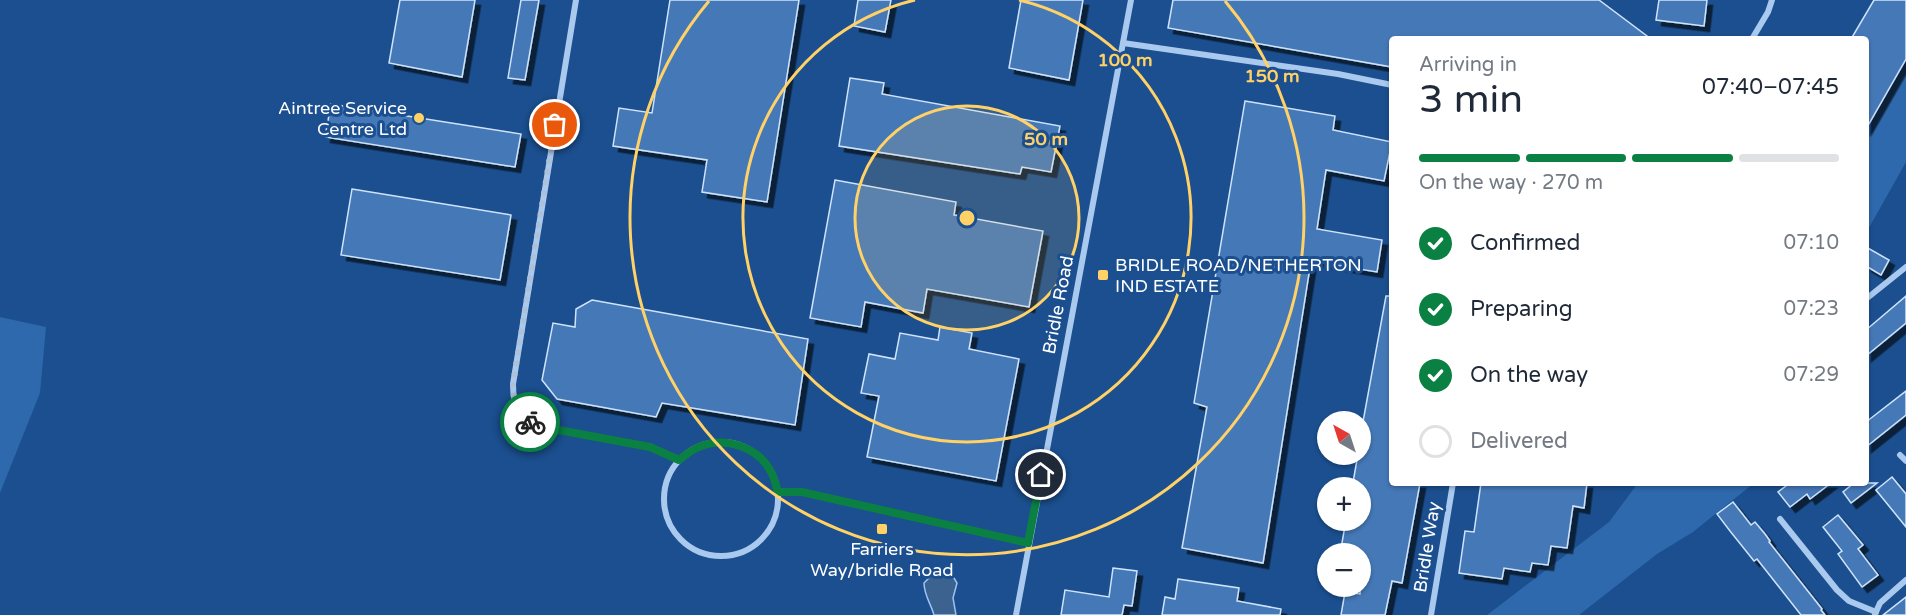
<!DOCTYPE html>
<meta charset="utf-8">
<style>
body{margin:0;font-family:"Varela Round",sans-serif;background:#f2f2f3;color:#1f2937;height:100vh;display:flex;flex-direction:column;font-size:22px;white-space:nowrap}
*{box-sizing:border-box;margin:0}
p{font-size:20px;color:#747a83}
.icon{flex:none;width:33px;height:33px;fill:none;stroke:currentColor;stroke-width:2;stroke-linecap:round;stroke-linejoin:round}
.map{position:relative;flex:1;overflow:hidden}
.side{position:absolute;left:1389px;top:36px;width:480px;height:450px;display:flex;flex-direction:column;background:#fff;border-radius:6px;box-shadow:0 2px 4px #0004}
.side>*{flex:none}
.needle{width:39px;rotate:321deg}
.fabs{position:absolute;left:1317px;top:411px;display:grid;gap:12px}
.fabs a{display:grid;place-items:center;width:54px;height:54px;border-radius:50%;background:#fff;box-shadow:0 2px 4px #0004;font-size:30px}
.pin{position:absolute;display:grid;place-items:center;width:51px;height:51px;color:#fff;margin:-26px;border:3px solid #fff;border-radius:50%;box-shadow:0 2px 6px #0007}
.courier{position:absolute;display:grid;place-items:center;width:60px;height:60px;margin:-30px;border:4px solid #0b8043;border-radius:50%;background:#fff;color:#222;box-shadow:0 2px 8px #0007}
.summary em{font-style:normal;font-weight:600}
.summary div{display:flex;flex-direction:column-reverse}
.summary{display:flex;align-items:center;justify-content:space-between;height:102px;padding:0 30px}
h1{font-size:39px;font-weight:600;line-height:45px}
.bar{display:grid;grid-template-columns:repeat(4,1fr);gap:9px 6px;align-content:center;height:72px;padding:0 30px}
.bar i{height:8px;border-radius:4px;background:#e0e1e3}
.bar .active{background:#0b8043}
.bar p{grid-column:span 4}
ol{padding:0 30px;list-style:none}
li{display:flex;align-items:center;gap:18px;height:66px}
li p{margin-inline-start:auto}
li .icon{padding:6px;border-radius:50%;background:#0b8043;color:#fff;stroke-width:4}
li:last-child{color:#747a83}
li i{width:33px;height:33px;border:3px solid #e0e1e3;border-radius:50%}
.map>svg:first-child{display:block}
.green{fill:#2e69ad}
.water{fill:#3c6290;stroke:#9cc4f0;stroke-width:1.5}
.building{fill:#4478b7;stroke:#cfe3fa;stroke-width:1.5;filter:url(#shadow)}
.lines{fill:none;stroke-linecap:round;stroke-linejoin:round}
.street{stroke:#a9c9ee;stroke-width:6}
.done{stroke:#afc1d8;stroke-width:6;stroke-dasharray:0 10.8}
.route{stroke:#0b8043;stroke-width:8}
.ring{fill:none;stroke:#ffd166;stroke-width:3}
.poi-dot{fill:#ffd166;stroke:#1b4f8f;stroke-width:2}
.labels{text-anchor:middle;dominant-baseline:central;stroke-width:6;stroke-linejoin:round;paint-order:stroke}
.poi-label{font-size:18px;fill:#fff;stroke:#1b4f8f;text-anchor:end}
.street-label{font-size:18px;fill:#fff;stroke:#1b4f8f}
.centre{fill:#ffd166;stroke:#1b4f8f;stroke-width:3}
.ring-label{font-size:18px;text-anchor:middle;font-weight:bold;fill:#ffd166;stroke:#1b4f8f;stroke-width:6;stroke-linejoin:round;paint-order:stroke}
</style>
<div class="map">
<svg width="1906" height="615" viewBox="0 0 1906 615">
<defs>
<filter id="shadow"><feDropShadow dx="5.5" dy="5.5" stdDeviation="0" flood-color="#0009"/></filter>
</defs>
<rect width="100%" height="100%" fill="#1b4f8f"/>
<g class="green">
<path d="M 1906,72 L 1906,162 L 1866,233 L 1866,143 Z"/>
<path d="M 0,317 L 46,327 L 40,393 L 0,493 Z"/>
<path d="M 1638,483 L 1754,483 L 1693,532 L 1657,554 L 1579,615 L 1487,615 L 1609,522 Z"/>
</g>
<path class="water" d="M 939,574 L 954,578 L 957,583 L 953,598 L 956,615 L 934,615 C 931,604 924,595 924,583 L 931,576 Z"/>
<g class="building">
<path d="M 400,0 L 475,0 L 462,77 L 389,63 Z"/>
<path d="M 521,0 L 539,0 L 525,80 L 508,78 Z"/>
<path d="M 670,0 L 799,0 L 767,202 L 702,192 L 707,160 L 613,146 L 619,108 L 652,113 Z"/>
<path d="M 858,0 L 891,0 L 885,32 L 854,26 Z"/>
<path d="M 1021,0 L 1083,0 L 1069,80 L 1009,68 Z"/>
<path d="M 1173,0 L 1599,0 L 1651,39 L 1392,39 L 1392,67 L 1168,28 Z"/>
<path d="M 1659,0 L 1707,0 L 1704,26 L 1656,20 Z"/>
<path d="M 1874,0 L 1906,0 L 1906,59 L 1866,129 L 1866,39 L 1851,39 Z"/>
<path d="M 850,78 L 884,83 L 882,94 L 1060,126 L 1051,172 L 1022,167 L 1020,174 L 839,146 Z"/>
<path d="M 1245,101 L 1335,116 L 1333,130 L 1392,142 L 1384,181 L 1326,170 L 1317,229 L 1382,240 L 1377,272 L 1311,261 L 1263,563 L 1182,548 L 1207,407 L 1194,403 Z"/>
<path d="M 331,104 L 521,134 L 515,167 L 325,137 Z"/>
<path d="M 835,180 L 956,202 L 954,215 L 1043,231 L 1029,307 L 927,289 L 923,313 L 865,302 L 861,327 L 810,318 Z"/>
<path d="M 352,189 L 511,215 L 500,280 L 341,255 Z"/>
<path d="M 1866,247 L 1889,260 L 1881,275 L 1866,266 Z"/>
<path d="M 1386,296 L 1392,296 L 1392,483 L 1420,483 L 1402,583 L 1392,581 L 1385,615 L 1341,615 L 1345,592 L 1360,594 L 1360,554 L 1340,554 L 1346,520 L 1360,520 L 1360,488 L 1352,488 L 1358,454 L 1360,454 L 1360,438 Z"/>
<path d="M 1906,296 L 1906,323 L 1866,356 L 1866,330 Z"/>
<path d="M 592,300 L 808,339 L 795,425 L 662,403 L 656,417 L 557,399 L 542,380 L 553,323 L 575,327 L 576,309 Z"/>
<path d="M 940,327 L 972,333 L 969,349 L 1019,359 L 996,481 L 867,457 L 879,396 L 861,393 L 869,354 L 895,359 L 900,333 L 938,340 Z"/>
<path d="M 1906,391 L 1906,415 L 1866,447 L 1866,422 Z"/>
<path d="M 1892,477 L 1906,494 L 1906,527 L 1876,490 Z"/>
<path d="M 1481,483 L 1587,483 L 1584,508 L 1573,506 L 1567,548 L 1551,546 L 1548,565 L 1532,563 L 1530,572 L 1504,568 L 1502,579 L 1459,573 L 1465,531 L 1474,532 Z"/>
<path d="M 1790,483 L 1831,483 L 1810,499 L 1807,494 L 1790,507 L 1778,492 Z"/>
<path d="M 1854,483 L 1877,483 L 1851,503 L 1843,492 Z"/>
<path d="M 1733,502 L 1751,525 L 1755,522 L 1765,534 L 1770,541 L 1769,542 L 1822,609 L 1821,610 L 1825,615 L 1801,615 L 1757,559 L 1754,561 L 1730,531 L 1717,514 Z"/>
<path d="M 1838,515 L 1863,545 L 1858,549 L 1878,575 L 1862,587 L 1838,554 L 1842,551 L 1823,527 Z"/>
<path d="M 1113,568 L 1137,571 L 1132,606 L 1124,605 L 1122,615 L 1061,615 L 1065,590 L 1109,597 Z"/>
<path d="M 1178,579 L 1239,588 L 1237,601 L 1281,609 L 1280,615 L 1162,615 L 1165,597 L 1175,599 Z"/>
<path d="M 1906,597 L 1906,615 L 1883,615 Z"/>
</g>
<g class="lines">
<g class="street">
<path d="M 576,0 L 513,384 C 513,409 519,417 542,427 L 650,447 L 679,460"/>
<path d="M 1752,39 L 1768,12 L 1772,0"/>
<path d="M 1123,43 L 1338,74 L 1392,85"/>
<path d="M 1866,299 L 1906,267"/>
<circle cx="721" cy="499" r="57"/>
<path d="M 1900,455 L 1906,461"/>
<path d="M 778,492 L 802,492 L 1028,543"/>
<path d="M 1780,519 L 1837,590 L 1849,601 L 1876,612"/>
<path d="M 1875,614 L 1880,603 L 1906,580"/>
<path d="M 1016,615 L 1131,0"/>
<path d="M 1431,615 L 1453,483"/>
</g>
</g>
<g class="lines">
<path class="done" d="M 530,422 C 515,414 513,399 513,384 L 555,125"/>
<path class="route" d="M 530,422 L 542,427 L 650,447 L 679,460 C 685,456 692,449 699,447 C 725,436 760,447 772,474 C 775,480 776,486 778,492 L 802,492 L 1028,543 L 1041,475"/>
</g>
<circle cx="967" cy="218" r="112" fill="#ffd166" fill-opacity=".12"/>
<g class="ring">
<circle cx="967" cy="218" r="112"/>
<path d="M1019 0A224 224 0 1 1 915 0"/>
<path d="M1225 1A337 337 0 1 1 709 1"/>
</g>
<g class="poi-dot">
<circle cx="419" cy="118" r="6"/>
<rect x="1097" y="269" width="12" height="12" rx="3"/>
<rect x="876" y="523" width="12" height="12" rx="3"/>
</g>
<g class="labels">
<g class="poi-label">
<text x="407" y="108">Aintree Service<tspan x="407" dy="21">Centre Ltd</tspan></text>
<text x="1115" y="265" text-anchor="start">BRIDLE ROAD/NETHERTON<tspan x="1115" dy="21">IND ESTATE</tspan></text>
<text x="882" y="549" text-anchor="middle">Farriers<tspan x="882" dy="21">Way/bridle Road</tspan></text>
</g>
<g class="street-label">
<text transform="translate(1058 305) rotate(-79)">Bridle Road</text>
<text transform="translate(1427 547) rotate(-81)">Bridle Way</text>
</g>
</g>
<circle cx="967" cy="218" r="9" class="centre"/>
<g class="ring-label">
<text x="1125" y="66">100 m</text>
<text x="1272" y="82">150 m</text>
<text x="1046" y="145">50 m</text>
</g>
</svg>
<div class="fabs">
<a><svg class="needle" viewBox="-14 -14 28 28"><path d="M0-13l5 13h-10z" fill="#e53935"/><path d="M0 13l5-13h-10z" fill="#747a83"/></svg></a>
<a>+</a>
<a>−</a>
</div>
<div class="pin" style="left:555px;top:125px;background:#ea580c"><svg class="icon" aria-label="bag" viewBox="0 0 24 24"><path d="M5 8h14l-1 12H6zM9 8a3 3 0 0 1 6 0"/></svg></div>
<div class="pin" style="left:1041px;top:475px;background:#1f2937"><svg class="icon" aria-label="home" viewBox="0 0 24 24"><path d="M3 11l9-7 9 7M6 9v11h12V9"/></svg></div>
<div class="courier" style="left:530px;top:422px"><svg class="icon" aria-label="bike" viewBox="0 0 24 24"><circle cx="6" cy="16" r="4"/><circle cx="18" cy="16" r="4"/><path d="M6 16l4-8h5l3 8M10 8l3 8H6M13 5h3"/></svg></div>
<section class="side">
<div class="summary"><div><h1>3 min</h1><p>Arriving in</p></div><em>07:40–07:45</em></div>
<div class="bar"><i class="active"></i><i class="active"></i><i class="active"></i><i></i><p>On the way · 270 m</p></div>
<ol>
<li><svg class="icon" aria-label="check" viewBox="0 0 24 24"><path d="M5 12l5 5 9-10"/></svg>Confirmed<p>07:10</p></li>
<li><svg class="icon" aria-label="check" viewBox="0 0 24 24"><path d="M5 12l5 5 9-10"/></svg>Preparing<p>07:23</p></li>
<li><svg class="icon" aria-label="check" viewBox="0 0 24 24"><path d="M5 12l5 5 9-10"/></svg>On the way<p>07:29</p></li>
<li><i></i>Delivered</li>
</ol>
</section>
</div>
